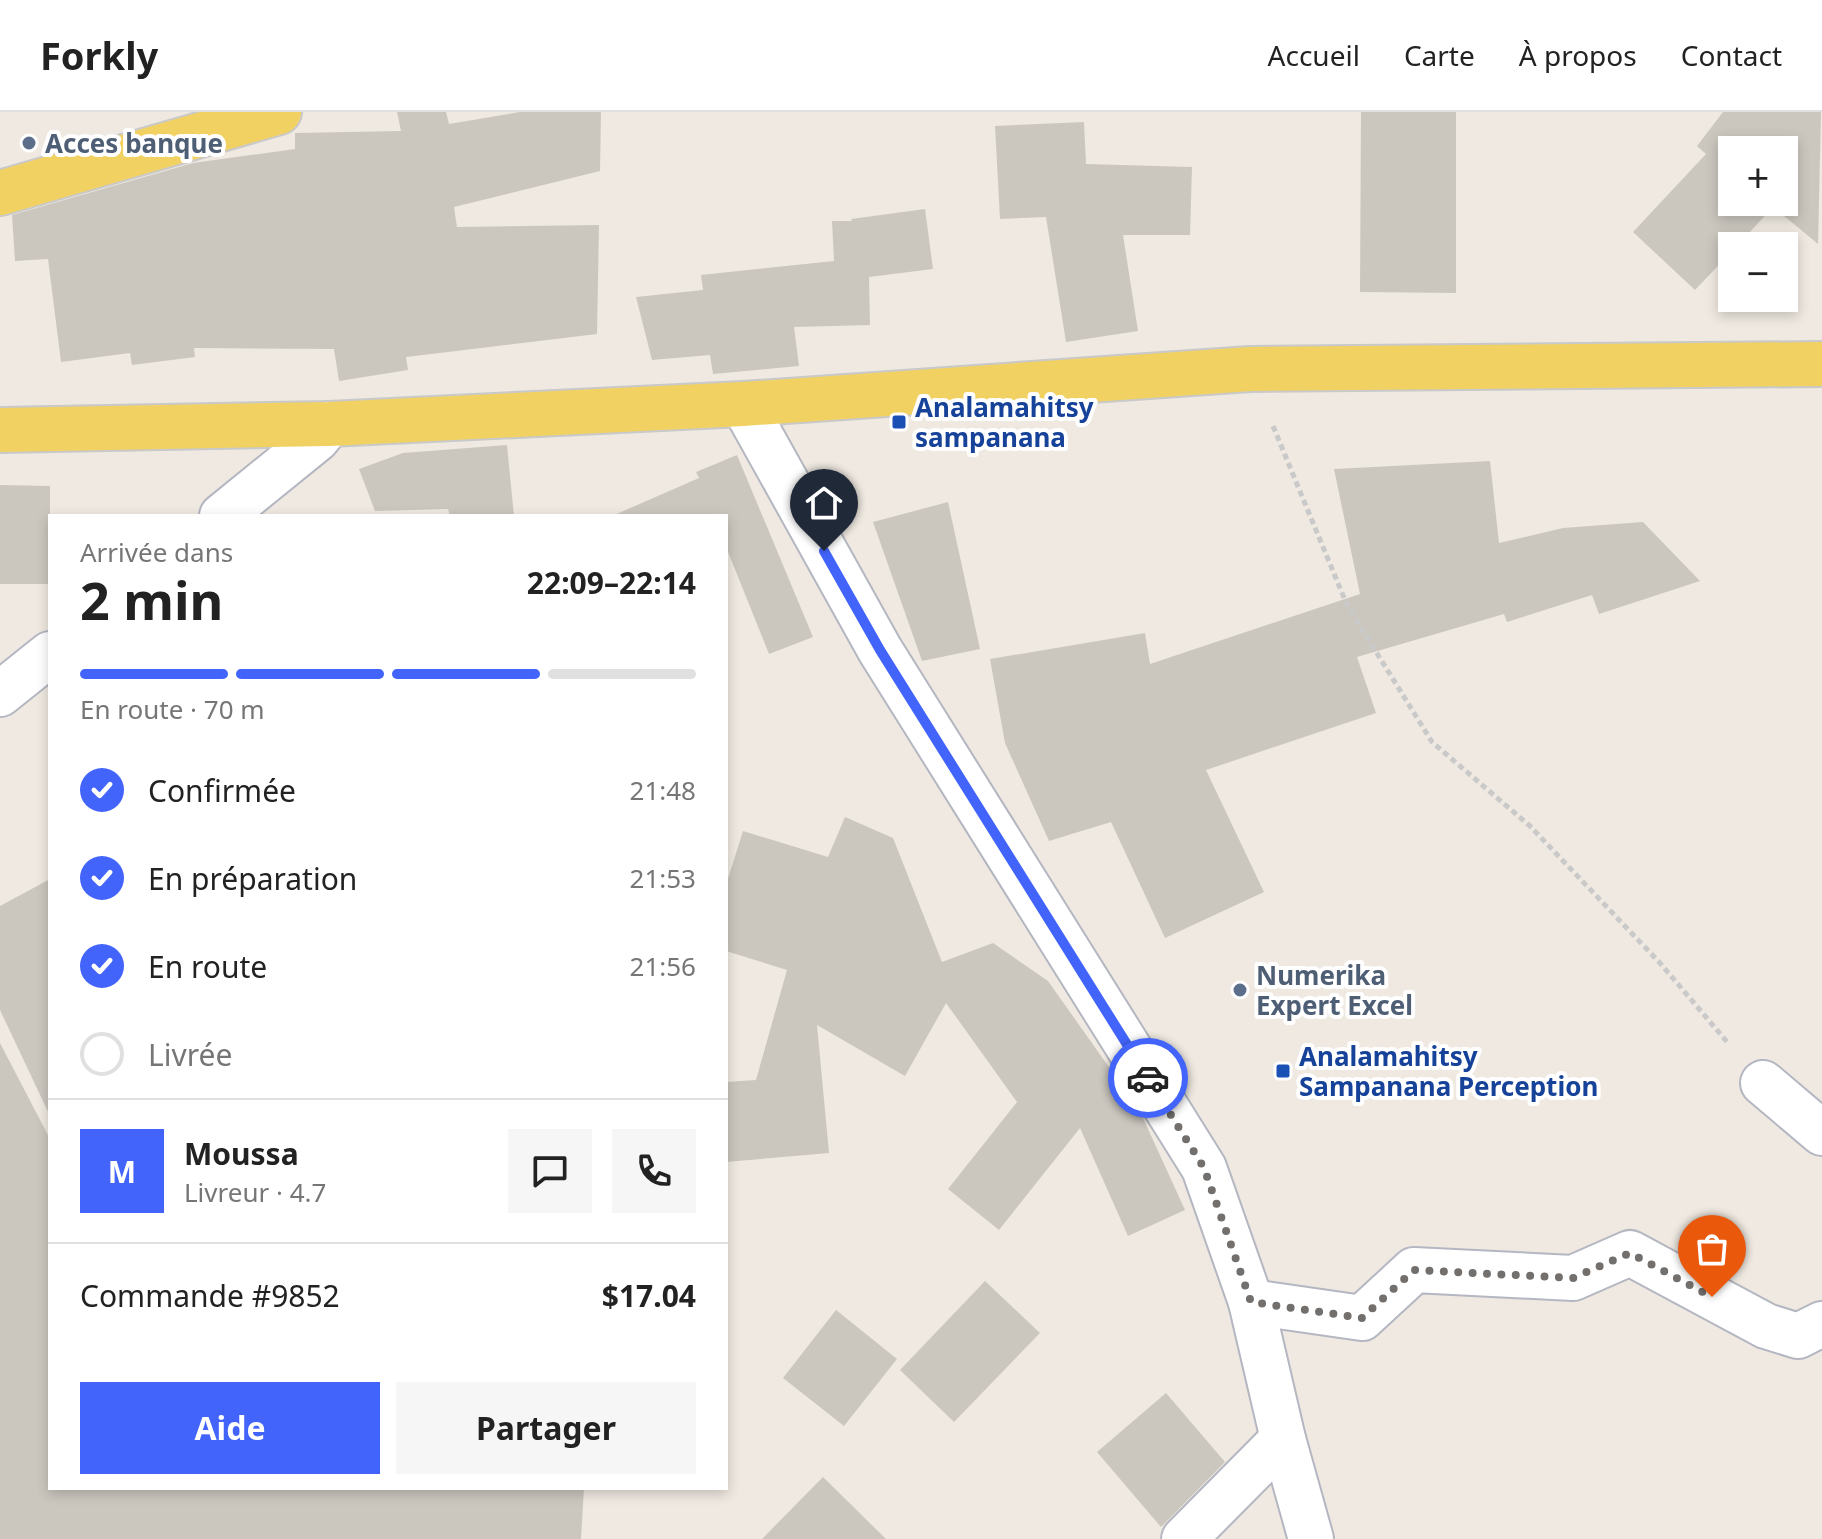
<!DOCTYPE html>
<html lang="fr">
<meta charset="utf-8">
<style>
body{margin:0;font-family:"Noto Sans",sans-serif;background:#f6f6f6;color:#222;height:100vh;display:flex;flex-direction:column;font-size:30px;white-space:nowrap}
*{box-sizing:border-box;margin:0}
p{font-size:26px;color:#767676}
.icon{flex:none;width:44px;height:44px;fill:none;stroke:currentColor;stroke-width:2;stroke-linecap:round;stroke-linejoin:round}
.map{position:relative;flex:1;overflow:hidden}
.side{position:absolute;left:48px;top:402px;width:680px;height:976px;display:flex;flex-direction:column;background:#fff;border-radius:0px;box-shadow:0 4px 12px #0003}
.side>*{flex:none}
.fabs{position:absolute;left:1718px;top:24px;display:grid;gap:16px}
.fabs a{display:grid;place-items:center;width:80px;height:80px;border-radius:0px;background:#fff;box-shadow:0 4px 12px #0003;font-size:40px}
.pin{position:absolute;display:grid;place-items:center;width:68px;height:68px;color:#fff;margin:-82px -34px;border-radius:50% 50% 50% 0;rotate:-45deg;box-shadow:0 0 8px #0007}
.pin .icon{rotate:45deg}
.courier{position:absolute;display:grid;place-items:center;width:80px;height:80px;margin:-40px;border:6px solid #4264fb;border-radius:50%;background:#fff;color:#222;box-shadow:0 2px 10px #0007}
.head em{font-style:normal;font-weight:700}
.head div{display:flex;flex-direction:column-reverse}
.head{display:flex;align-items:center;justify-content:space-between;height:136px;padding:0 32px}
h1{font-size:52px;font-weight:700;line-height:60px}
.bar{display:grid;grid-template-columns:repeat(4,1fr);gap:12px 8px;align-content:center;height:96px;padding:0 32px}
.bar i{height:10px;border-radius:6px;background:#e0e0e0}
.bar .selected{background:#4264fb}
.bar p{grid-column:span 4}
.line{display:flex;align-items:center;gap:20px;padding:0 32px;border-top:2px solid #e0e0e0}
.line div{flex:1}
.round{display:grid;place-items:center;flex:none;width:84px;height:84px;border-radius:0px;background:#f6f6f6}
ol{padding:0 32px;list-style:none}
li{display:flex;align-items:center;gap:24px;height:88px}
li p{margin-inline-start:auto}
li .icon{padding:8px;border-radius:50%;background:#4264fb;color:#fff;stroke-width:4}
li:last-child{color:#767676}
li i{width:44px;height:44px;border:4px solid #e0e0e0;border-radius:50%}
.cta{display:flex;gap:16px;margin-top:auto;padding:16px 32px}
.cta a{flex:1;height:92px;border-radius:0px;background:#4264fb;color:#fff;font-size:32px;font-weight:700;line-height:92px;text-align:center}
.cta a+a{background:#f6f6f6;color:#222}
header{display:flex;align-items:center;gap:48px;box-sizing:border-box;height:112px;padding:0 40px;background:#fff;border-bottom:2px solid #e0e0e0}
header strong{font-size:38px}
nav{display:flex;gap:44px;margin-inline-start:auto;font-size:28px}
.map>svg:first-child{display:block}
.building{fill:#cbc7bf;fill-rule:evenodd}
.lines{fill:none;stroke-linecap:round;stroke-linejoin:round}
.minor-casing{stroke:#b4b7c1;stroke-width:48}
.major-casing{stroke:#c9c9c9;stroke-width:48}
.path{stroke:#c9c9c9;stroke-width:5;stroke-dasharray:6 4;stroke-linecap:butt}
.minor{stroke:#fff;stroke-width:44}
.major{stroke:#f2d163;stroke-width:44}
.done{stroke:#726f6d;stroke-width:8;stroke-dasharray:0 14.4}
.route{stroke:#4264fb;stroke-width:10}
.service-dot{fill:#5c6f8a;stroke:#fff;stroke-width:3}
.transit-dot{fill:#1a4fb4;stroke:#fff;stroke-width:3}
.labels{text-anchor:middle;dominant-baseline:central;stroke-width:8;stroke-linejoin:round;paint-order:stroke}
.service-label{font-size:26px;font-weight:bold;fill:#4e5e75;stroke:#fff;text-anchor:start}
.transit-label{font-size:26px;font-weight:bold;fill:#164399;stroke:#fff;text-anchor:start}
</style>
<header>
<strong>Forkly</strong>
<nav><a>Accueil</a><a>Carte</a><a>À propos</a><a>Contact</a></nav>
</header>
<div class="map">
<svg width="1822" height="1427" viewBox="0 0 1822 1427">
<rect width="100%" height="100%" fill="#efe9e1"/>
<g class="building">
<path d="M 397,0 L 446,0 L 449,12 L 520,0 L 601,0 L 600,59 L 454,95 L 457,115 L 599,113 L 597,222 L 406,245 L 408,258 L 339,269 L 334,237 L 194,236 L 195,245 L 132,253 L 130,241 L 61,250 L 48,147 L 15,149 L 12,103 L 193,51 L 295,37 L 295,21 L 401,19 Z"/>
<path d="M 1361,0 L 1456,0 L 1456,181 L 1360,180 Z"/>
<path d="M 1723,0 L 1821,0 L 1818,132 L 1773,95 L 1737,134 L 1732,134 L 1732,139 L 1695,178 L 1633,120 L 1706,42 L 1697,34 ZM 1732,38 L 1784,38 L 1784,90 L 1732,90 Z"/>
<path d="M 1084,10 L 1086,52 L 1192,55 L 1190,123 L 1123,123 L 1138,219 L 1066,230 L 1046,105 L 1000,107 L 995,14 Z"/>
<path d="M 925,97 L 933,157 L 869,165 L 870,213 L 794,215 L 799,254 L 713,262 L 710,243 L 652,248 L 636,185 L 703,178 L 701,163 L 834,149 L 832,109 L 852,109 L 851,107 Z"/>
<path d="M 507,333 L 514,404 L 450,404 L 448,397 L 375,399 L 359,357 L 403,341 Z"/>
<path d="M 737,343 L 813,525 L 769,542 L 726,435 L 726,404 L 612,404 L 699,366 L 696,360 Z"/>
<path d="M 1490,349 L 1499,431 L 1563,416 L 1643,410 L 1700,469 L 1599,502 L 1592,483 L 1507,510 L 1504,502 L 1357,545 L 1376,601 L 1206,658 L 1264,780 L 1165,826 L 1111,710 L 1049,729 L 1005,631 L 990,547 L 1145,521 L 1150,552 L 1360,482 L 1334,357 Z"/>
<path d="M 0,373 L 50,374 L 50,472 L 0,472 Z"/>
<path d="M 948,390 L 980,537 L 922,549 L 873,410 Z"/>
<path d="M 845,705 L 893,726 L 942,850 L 993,831 L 1048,869 L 1128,982 L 1143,1006 L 1185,1098 L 1128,1124 L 1080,1016 L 999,1118 L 948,1077 L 1017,990 L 946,891 L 905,964 L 817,913 L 829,1041 L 726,1050 L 726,970 L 756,968 L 787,858 L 726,839 L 726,773 L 743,719 L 828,745 Z"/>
<path d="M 50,767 L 50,1004 L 0,898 L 0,794 Z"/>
<path d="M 0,931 L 50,1027 L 50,1376 L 584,1376 L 581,1427 L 0,1427 Z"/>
<path d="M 985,1169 L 1040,1221 L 954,1310 L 900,1258 Z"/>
<path d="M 836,1198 L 897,1247 L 844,1314 L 783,1266 Z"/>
<path d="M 1166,1281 L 1225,1350 L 1161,1415 L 1097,1340 Z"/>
<path d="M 823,1365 L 886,1427 L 762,1427 Z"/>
</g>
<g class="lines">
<g class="minor-casing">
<g id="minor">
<path d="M 743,292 L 880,538 L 1204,1056 L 1251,1190 L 1283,1327 L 1311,1427"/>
<path d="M 222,404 L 317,327 L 329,312"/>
<path d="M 0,582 L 50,542"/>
<path d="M 1763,971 L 1822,1021"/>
<path d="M 1251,1190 L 1362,1206 L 1414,1158 L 1573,1166 L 1630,1141 L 1766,1214 L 1798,1224 L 1822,1212"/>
<path d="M 1184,1427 L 1283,1327"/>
</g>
</g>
<g class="major-casing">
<g id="major">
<path d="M 0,81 L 279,0"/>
<path d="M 0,318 L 329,312 L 743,292 L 1250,257 L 1822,252"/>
</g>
</g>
<path class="path" d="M 1273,314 L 1347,493 L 1432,630 L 1530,714 L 1660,851 L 1728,931"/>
<use href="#minor" class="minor"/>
<use href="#major" class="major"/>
</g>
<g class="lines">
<path class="done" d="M 1148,966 L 1204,1056 L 1251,1190 L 1362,1206 L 1414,1158 L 1573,1166 L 1630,1141 L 1712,1185"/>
<path class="route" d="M 824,439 L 880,538 L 1148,966"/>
</g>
<g class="service-dot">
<circle cx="29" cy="31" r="8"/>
<circle cx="1240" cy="878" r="8"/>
</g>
<g class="transit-dot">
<rect x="891" y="302" width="16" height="16" rx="4"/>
<rect x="1275" y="951" width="16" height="16" rx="4"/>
</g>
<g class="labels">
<g class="service-label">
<text x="45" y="31">Acces banque</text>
<text x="1256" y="863">Numerika<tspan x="1256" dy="30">Expert Excel</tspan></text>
</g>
<g class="transit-label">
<text x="915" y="295">Analamahitsy<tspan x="915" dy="30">sampanana</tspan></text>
<text x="1299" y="944">Analamahitsy<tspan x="1299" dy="30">Sampanana Perception</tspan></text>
</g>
</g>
</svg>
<div class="fabs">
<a>+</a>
<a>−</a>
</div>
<div class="pin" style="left:1712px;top:1185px;background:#ea580c"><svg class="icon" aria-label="bag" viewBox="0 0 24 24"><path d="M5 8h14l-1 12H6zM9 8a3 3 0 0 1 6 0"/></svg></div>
<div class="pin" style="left:824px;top:439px;background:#1f2937"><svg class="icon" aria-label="home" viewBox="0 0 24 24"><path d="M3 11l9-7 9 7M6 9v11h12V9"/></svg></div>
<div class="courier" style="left:1148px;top:966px"><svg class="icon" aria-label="car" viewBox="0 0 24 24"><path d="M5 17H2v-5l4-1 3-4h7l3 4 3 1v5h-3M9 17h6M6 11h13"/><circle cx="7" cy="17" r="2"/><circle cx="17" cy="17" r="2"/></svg></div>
<section class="side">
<div class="head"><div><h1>2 min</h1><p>Arrivée dans</p></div><em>22:09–22:14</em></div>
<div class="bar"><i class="selected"></i><i class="selected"></i><i class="selected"></i><i></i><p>En route · 70 m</p></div>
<ol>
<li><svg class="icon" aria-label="check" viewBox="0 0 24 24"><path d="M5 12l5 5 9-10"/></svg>Confirmée<p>21:48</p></li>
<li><svg class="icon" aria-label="check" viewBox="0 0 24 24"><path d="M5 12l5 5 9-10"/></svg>En préparation<p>21:53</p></li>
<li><svg class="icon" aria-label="check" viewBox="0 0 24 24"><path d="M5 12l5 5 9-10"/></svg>En route<p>21:56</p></li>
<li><i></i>Livrée</li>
</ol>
<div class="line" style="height:144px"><b class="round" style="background:#4264fb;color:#fff">M</b><div><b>Moussa</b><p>Livreur · 4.7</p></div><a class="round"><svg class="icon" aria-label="chat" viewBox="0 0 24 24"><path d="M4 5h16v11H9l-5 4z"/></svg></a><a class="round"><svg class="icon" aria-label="phone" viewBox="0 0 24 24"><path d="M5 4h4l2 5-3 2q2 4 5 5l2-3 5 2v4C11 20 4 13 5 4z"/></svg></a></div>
<div class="line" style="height:104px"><div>Commande #9852</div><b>$17.04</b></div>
<div class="cta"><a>Aide</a><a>Partager</a></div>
</section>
</div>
